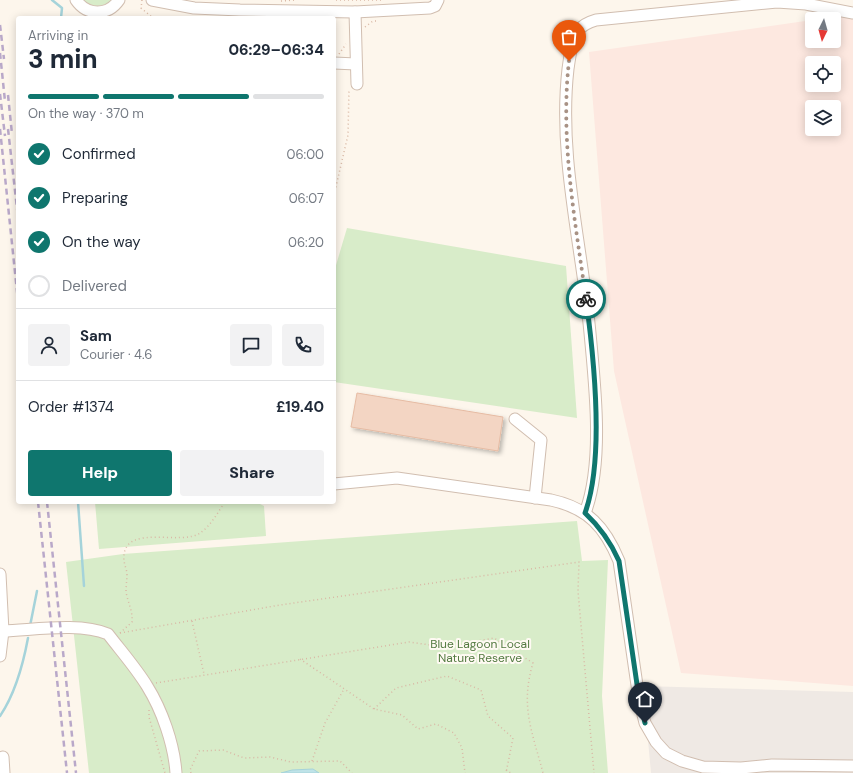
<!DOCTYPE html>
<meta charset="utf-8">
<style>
body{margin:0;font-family:"DM Sans",sans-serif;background:#f2f2f3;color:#1f2937;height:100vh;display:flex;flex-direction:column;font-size:15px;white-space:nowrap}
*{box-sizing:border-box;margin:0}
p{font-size:13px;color:#747a83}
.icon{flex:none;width:22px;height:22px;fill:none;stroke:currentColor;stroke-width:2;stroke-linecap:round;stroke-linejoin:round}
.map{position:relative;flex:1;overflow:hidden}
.details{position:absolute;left:16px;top:16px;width:320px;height:488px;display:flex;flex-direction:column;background:#fff;border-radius:4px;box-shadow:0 2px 10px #0003}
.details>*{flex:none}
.needle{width:26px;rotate:185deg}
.tools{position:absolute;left:805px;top:12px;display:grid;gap:8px}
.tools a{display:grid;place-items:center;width:36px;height:36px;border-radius:4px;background:#fff;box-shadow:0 2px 10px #0003;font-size:20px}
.pin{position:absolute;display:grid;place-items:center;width:34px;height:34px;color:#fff;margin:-41px -17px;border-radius:50% 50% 50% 0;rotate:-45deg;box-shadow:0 0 4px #0007}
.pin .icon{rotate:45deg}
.courier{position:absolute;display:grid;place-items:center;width:40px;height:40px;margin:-20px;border:3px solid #0f766e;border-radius:50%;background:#fff;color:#222;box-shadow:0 1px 5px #0007}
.overview em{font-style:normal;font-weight:800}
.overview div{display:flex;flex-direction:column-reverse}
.overview{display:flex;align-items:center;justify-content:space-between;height:68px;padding:0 12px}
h1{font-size:26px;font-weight:800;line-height:30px}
.bar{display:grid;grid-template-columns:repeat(4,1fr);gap:6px 4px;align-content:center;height:48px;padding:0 12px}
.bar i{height:5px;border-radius:3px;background:#e0e1e3}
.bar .current{background:#0f766e}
.bar p{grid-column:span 4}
.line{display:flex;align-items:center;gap:10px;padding:0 12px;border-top:1px solid #e0e1e3}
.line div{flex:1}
.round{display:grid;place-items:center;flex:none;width:42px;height:42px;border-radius:4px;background:#f2f2f3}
ol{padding:0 12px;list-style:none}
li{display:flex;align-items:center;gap:12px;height:44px}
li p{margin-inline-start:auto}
li .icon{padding:4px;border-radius:50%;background:#0f766e;color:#fff;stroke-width:4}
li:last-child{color:#747a83}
li i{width:22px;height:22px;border:2px solid #e0e1e3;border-radius:50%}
.button{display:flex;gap:8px;margin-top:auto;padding:8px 12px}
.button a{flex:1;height:46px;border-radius:4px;background:#0f766e;color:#fff;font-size:16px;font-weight:800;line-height:46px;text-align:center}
.button a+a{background:#f2f2f3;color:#1f2937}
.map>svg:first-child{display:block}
.commercial{fill:#fde8e0;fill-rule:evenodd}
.industrial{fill:#efe9e4}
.green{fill:#d8ecc9}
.water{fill:#bfe3e8;stroke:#a5d3da}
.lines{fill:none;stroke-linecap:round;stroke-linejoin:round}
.stream{stroke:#a5d3da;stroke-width:2.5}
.building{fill:#f3d5c3;stroke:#e6bba3;filter:url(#shadow)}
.minor-casing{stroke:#d1beb0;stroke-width:13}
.path{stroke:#d9b8a5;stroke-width:1.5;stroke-dasharray:1 3;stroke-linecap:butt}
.minor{stroke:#fff;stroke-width:11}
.rail{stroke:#b9a8c9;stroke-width:2.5;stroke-dasharray:6 4;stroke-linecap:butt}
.done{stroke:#a89285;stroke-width:4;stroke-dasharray:0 7.2}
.route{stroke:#0f766e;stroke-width:5}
.labels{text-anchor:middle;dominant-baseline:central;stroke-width:4;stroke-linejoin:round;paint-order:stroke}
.park-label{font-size:12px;fill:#537a41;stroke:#fffaf3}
</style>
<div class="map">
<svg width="853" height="773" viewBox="0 0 853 773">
<defs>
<filter id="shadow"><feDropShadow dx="2.5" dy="2.5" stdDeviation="2" flood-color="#0004"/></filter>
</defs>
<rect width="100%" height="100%" fill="#fdf6ec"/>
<path class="commercial" d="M 853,14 L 853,686 L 681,673 L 614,371 L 589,52 L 812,20 L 812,41 L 834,41 L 834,19 L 816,19 ZM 812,63 L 834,63 L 834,85 L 812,85 ZM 812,107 L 834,107 L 834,129 L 812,129 Z"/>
<path class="industrial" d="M 643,686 L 853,692 L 853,773 L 651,773 Z"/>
<g class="green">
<path d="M 83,0 L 112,0 C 102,8 93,8 83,0 Z"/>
<path d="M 347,228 L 566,266 L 577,418 L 334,382 L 334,272 Z"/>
<path d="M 95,502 L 256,502 L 264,506 L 266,536 L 99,549 Z"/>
<path d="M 577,521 L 582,561 L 608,560 L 602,696 L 608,773 L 89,773 L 66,562 L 123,554 Z"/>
</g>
<path class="water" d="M 313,769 L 319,773 L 281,773 L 292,770 Z"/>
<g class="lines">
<g class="stream">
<path d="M 52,0 L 62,8 L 61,18"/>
<path d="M 78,502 L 84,586"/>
<path d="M 30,626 L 37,591"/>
<path d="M 0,716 C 15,694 23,665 28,638"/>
</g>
</g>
<path class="building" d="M 357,393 L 503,417 L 498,451 L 351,427 Z"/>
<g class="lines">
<g class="minor-casing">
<g id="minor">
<path d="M 76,0 C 87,16 108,16 119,0"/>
<path d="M 152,0 L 194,8 L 240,10 L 355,12 L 430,8 L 435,6 L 438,0"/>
<path d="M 355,12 L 357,84"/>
<path d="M 334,63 L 356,64"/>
<path d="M 515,419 L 541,440 L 535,498"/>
<path d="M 334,484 L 397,478 L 551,500 C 588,508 605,527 619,561 L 639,699 L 645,723 L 656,742 L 666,753 L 682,761 L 703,767 L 741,768 L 772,765 L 853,766"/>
<path d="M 585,513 C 604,462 595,387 590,333 C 582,245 558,157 568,69 C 570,56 571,41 578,31 C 582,25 589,22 596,20 L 777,2 L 806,4 L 853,13"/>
<path d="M 0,574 L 3,631 L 0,656"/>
<path d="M 3,631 C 34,630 79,622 108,634 C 121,651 136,668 147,686 C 162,710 174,744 176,773"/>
<path d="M 3,757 L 4,773"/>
</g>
</g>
<g class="path">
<path d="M 142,0 L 141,8 L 153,18"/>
<path d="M 336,0 L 383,0"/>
<path d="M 281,1 L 295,0"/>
<path d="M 365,27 L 373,21 L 379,21"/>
<path d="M 339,54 L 346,44"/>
<path d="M 334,195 L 348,135 L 349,89"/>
<path d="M 192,621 L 204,674"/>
<path d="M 120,633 L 280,605 L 579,562 L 578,591 L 594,773"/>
<path d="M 120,633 L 132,622 C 133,611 128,603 126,592 C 126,586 127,580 127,573 C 126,567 123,562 124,555 C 127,524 182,546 200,533 C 210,527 218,512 225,502"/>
<path d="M 300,659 L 374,709 L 402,715 L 418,729 L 436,724 L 454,733 L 462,748 L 465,773"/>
<path d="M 156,683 L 409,642 L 444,647 L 494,638 L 533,663 C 520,706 532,731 543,773"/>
<path d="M 374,709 L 396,688 L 447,676 L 481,690 L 488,716 L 513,738 L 506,773"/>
<path d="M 149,710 L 149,717 L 165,773"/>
<path d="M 312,761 L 325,723 L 344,689"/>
<path d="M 506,770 L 511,773"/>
<path d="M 191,773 L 190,770 L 199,751 L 223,750 L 244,758 L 270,757 L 291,762 L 340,761 L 352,773"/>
</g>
<use href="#minor" class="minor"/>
<g class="rail">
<path d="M 0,25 L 4,59"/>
<path d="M 0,53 L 5,101"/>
<path d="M 0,94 L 5,136"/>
<path d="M 8,95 L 12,134"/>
<path d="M 0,129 L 18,301"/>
<path d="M 8,129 L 18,217"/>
<path d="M 38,502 L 67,773"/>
<path d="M 47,502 L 76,773"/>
</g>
</g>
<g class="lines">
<path class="done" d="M 569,61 C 560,140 575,220 586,299"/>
<path class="route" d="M 586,299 C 594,358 605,458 585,513 C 600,527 611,543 619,561 L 639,698 L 645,723"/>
</g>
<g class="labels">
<g class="park-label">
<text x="480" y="644">Blue Lagoon Local<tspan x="480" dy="14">Nature Reserve</tspan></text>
</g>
</g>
</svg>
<div class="tools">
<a><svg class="needle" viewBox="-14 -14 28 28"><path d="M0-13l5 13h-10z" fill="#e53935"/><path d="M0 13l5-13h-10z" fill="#747a83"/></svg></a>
<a><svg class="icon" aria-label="locate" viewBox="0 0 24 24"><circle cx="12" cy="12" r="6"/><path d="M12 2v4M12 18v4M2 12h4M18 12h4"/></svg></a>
<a><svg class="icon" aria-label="layers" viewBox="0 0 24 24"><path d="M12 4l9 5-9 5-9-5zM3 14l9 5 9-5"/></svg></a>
</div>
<div class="pin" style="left:569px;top:61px;background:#ea580c"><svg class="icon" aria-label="bag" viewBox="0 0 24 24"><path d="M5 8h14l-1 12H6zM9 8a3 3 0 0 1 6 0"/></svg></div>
<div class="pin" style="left:645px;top:723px;background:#1f2937"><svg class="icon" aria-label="home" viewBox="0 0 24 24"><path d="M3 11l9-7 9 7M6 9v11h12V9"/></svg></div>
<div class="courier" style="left:586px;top:299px"><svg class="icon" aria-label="bike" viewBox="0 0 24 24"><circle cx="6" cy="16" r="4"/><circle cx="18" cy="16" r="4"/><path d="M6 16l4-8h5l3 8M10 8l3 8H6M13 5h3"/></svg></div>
<section class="details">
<div class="overview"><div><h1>3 min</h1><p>Arriving in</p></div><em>06:29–06:34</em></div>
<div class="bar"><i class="current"></i><i class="current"></i><i class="current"></i><i></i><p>On the way · 370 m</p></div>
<ol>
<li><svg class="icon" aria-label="check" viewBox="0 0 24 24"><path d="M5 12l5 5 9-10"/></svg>Confirmed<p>06:00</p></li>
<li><svg class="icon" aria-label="check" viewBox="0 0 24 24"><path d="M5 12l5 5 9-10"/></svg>Preparing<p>06:07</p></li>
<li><svg class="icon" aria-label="check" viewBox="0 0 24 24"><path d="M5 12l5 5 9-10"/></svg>On the way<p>06:20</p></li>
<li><i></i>Delivered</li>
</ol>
<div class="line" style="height:72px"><a class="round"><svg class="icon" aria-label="person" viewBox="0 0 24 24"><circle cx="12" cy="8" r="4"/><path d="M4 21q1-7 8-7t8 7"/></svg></a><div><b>Sam</b><p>Courier · 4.6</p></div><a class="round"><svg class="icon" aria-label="chat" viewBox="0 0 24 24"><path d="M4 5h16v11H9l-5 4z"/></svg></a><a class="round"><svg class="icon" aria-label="phone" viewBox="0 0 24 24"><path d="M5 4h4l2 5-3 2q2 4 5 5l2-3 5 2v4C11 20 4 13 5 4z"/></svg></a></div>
<div class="line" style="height:52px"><div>Order #1374</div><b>£19.40</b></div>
<div class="button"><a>Help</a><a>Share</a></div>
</section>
</div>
